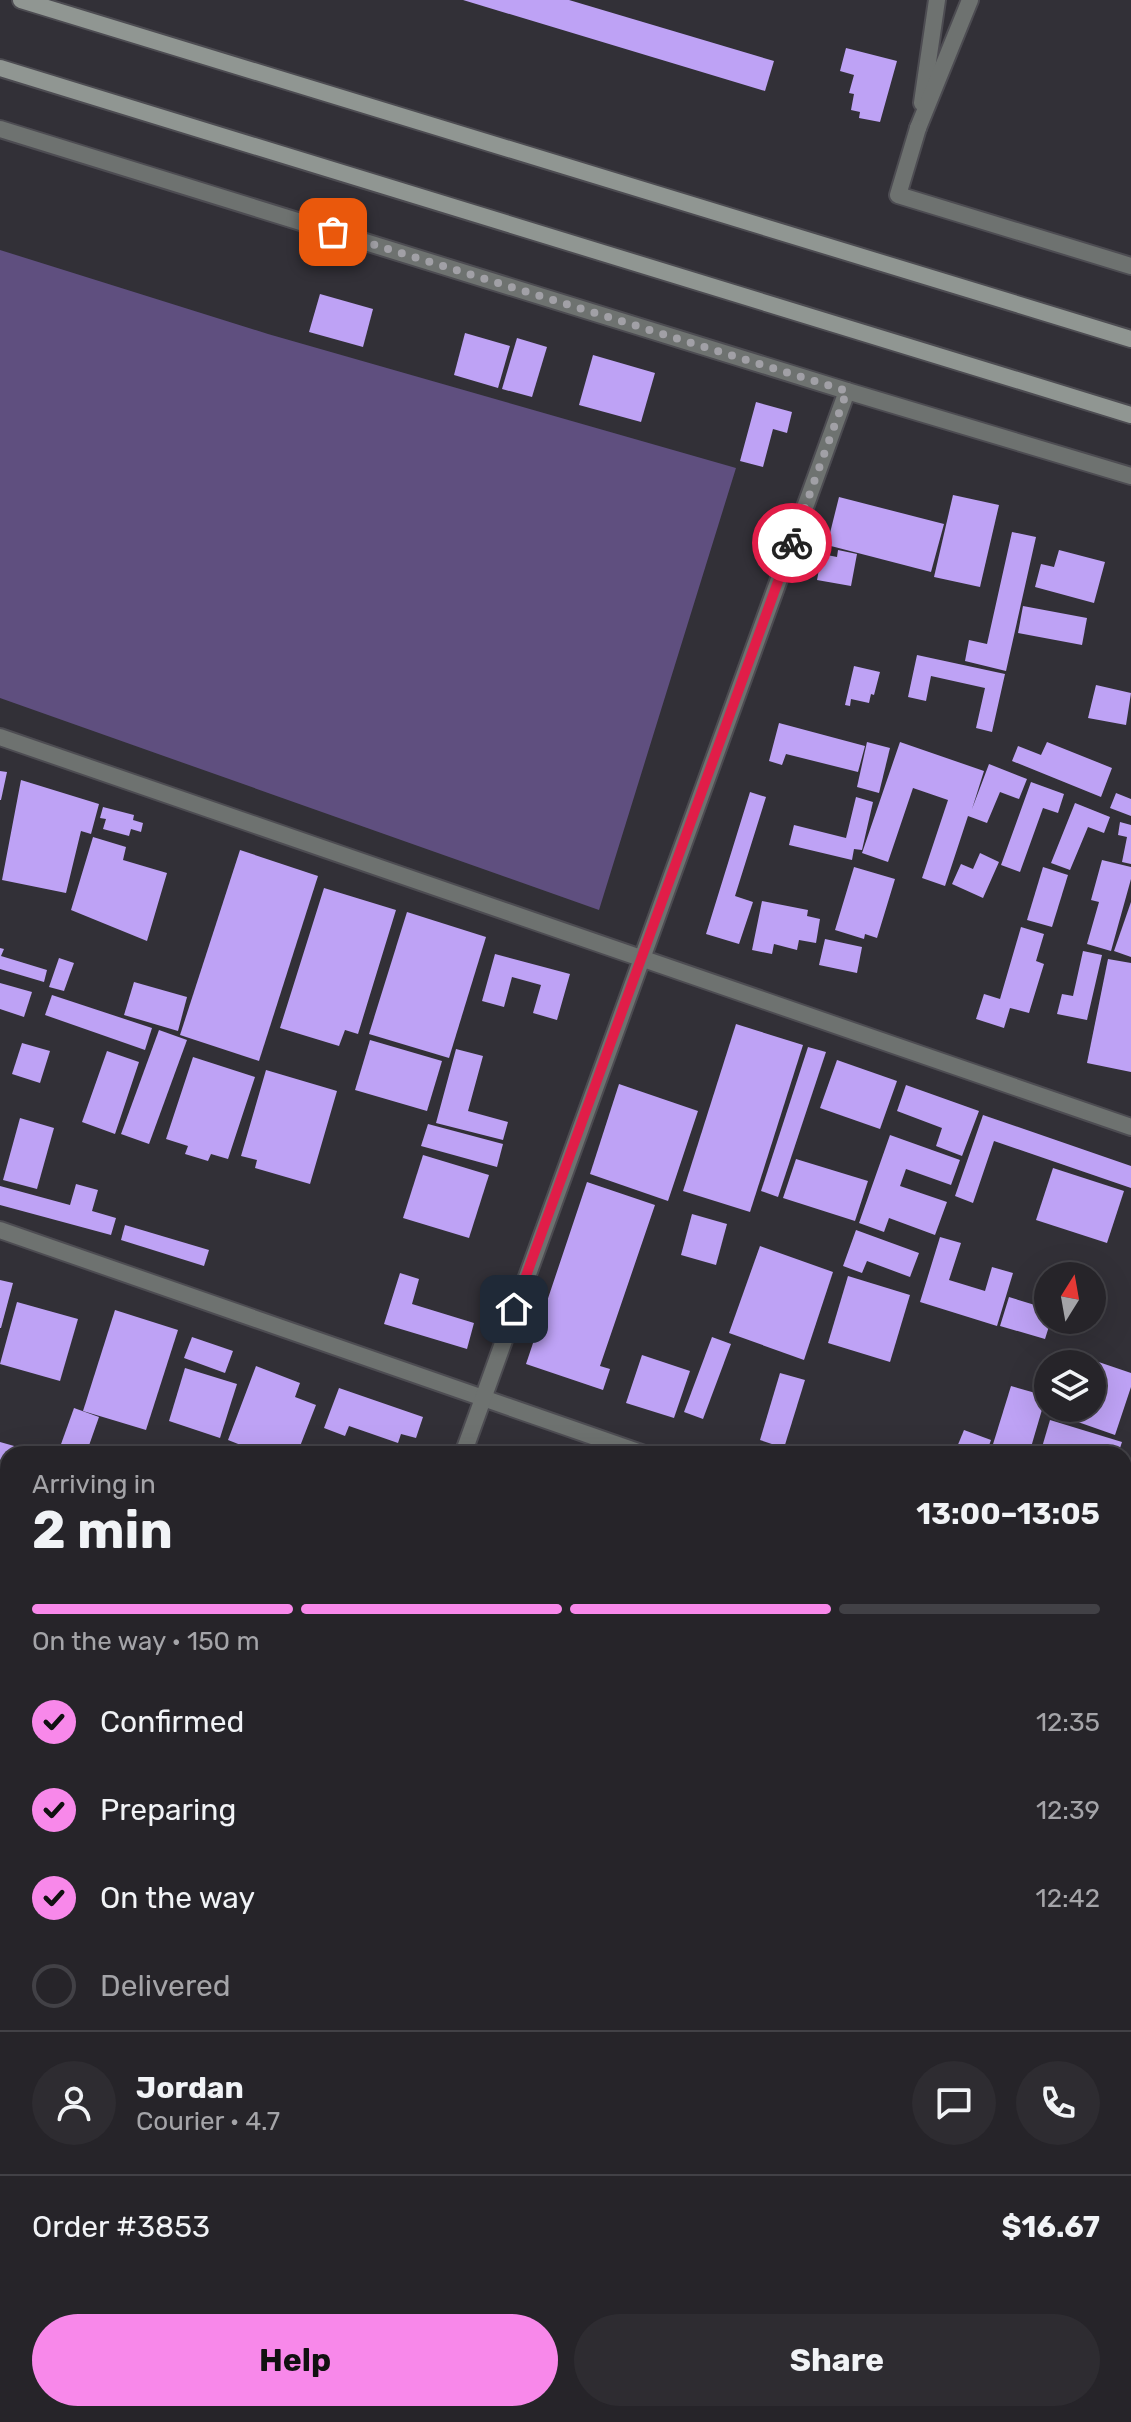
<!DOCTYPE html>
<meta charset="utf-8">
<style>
body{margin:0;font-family:Rubik,sans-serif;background:#2e2c31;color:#f1f3f6;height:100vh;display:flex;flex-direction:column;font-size:30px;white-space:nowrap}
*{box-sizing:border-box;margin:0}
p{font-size:26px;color:#a4a4a8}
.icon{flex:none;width:44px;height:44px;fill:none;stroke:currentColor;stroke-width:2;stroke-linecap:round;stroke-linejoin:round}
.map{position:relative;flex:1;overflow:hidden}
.panel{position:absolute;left:0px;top:1446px;width:1132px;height:976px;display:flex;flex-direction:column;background:#262429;border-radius:24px 24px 0 0;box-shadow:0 8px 32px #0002,0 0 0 2px #424146}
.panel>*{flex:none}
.needle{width:52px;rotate:11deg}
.tools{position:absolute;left:1034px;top:1262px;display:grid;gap:16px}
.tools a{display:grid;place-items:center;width:72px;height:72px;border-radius:50%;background:#262429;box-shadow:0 8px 32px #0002,0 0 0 2px #424146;font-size:40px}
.pin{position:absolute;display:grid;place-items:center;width:68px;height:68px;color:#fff;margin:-34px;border-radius:16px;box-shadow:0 4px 12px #0006}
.courier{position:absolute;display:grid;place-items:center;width:80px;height:80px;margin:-40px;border:6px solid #e11d48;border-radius:50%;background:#fff;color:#222;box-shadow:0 2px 10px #0007}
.headline em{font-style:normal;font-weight:700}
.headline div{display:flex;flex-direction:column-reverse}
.headline{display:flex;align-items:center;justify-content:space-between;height:136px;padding:0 32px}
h1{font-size:52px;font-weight:700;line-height:60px}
.bar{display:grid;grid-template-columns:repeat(4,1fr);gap:12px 8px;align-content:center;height:96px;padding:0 32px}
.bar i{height:10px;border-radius:6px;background:#424146}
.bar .current{background:#f888ea}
.bar p{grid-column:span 4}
.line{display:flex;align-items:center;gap:20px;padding:0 32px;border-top:2px solid #424146}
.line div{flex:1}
.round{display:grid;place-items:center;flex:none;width:84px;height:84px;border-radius:42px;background:#2e2c31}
ol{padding:0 32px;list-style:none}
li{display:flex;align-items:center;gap:24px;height:88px}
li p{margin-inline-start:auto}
li .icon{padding:8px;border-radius:50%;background:#f888ea;color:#111;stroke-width:4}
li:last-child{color:#a4a4a8}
li i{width:44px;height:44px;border:4px solid #424146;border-radius:50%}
.primary-button{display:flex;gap:16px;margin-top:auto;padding:16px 32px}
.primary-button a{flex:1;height:92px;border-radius:48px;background:#f888ea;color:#111;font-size:32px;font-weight:700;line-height:92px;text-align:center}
.primary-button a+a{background:#2e2c31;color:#f1f3f6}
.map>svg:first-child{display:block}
.green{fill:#5f4f7f}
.building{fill:#bea2f5}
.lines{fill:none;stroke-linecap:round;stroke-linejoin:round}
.service-casing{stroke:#4d4c52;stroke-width:20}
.minor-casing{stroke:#4d4c52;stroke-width:20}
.tertiary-casing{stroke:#4d4c52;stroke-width:20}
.secondary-casing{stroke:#4d4c52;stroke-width:20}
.service{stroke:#6e7270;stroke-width:16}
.minor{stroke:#6e7270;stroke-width:16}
.tertiary{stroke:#6e7270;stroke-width:16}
.secondary{stroke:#909692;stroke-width:16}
.done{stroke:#a1a0a6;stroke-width:8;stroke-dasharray:0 14.4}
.route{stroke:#e11d48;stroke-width:10}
</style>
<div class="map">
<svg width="1131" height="2422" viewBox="0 0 1131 2422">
<rect width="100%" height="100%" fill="#323037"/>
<path class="green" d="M 0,250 L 268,334 L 736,468 L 599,910 L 0,698 Z"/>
<g class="building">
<path d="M 463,0 L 569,0 L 774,61 L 765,91 Z"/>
<path d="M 846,48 L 897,61 L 880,122 L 859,118 L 860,112 L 851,110 L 854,94 L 849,93 L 854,75 L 840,71 Z"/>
<path d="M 320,294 L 373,309 L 363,347 L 309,332 Z"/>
<path d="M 465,333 L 510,346 L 498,388 L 454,375 Z"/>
<path d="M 517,338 L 547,347 L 532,397 L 502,389 Z"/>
<path d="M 593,355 L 655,373 L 641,422 L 579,405 Z"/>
<path d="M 756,402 L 792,412 L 787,433 L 773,429 L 763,467 L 740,461 Z"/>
<path d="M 953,495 L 999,505 L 980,587 L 934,577 Z"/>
<path d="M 839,497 L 944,524 L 931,572 L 827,545 Z"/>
<path d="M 1012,532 L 1036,537 L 1006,671 L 965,661 L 969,640 L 987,644 Z"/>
<path d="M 838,550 L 857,554 L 851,586 L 817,580 L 822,554 L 837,557 Z"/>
<path d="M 1059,550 L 1105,562 L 1094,603 L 1035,587 L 1041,564 L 1054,567 Z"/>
<path d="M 1023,606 L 1087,618 L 1082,645 L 1018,633 Z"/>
<path d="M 917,655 L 1005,674 L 992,732 L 976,728 L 985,688 L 931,676 L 926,701 L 908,697 Z"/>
<path d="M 854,666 L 880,672 L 874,695 L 871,694 L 869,703 L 851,699 L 850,706 L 845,705 Z"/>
<path d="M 1096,685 L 1131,693 L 1126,725 L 1088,718 Z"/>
<path d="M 779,723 L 865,746 L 858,772 L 786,754 L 782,765 L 769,761 Z"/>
<path d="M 867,742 L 890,748 L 879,793 L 857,787 Z"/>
<path d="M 900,742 L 984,771 L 972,809 L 989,764 L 1027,779 L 1019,799 L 1000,792 L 987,823 L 968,816 L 945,886 L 922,878 L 948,800 L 913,788 L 888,862 L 862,853 Z"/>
<path d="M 1047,742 L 1112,768 L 1101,797 L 1012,761 L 1018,746 L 1041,755 Z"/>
<path d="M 0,771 L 7,772 L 1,800 L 0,800 Z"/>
<path d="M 21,780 L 99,804 L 91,834 L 81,831 L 66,893 L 2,880 Z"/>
<path d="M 1031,782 L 1064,794 L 1058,813 L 1043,808 L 1020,872 L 1001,865 Z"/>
<path d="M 750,792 L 766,797 L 735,896 L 753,902 L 739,944 L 706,934 Z"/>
<path d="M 1116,793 L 1131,799 L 1131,816 L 1110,808 Z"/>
<path d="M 856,797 L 873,802 L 862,850 L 854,849 L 852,860 L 789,845 L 794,825 L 846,838 Z"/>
<path d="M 1075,803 L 1110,817 L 1104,833 L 1088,827 L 1070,870 L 1051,863 Z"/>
<path d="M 103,807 L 134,815 L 133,820 L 143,823 L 141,832 L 131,829 L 129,836 L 103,829 L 106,819 L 100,818 Z"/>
<path d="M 1120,822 L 1131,825 L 1131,864 L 1122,862 L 1127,837 L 1118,835 Z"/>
<path d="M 93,837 L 126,847 L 123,860 L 167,873 L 147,941 L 71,910 Z"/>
<path d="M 240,850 L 318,876 L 259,1061 L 180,1035 Z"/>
<path d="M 980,853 L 999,862 L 983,898 L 952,884 L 961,864 L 973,869 Z"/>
<path d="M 1102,860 L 1131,867 L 1131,879 L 1111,951 L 1087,944 L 1099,902 L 1091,900 Z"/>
<path d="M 854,867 L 895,879 L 877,938 L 865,934 L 864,939 L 835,930 Z"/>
<path d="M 1043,867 L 1068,875 L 1052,927 L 1027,920 Z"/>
<path d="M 324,888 L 396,910 L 358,1034 L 345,1030 L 339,1046 L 280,1028 Z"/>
<path d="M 762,901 L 808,910 L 807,916 L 820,919 L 816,943 L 799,940 L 797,950 L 774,944 L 772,954 L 752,950 Z"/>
<path d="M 1131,902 L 1131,957 L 1114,951 Z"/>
<path d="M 407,912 L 486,937 L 449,1058 L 369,1034 Z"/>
<path d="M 1021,927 L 1044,934 L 1036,961 L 1044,964 L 1029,1013 L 1010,1008 L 1004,1028 L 976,1019 L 984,994 L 1000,999 Z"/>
<path d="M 825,939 L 862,947 L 857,973 L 819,965 Z"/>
<path d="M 0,948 L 4,949 L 1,956 L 47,970 L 44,982 L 0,969 Z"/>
<path d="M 1083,951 L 1102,955 L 1087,1020 L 1057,1014 L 1062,994 L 1073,996 Z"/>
<path d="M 495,954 L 570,974 L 557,1020 L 533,1013 L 541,985 L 512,977 L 504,1007 L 482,1001 Z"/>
<path d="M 59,958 L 74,963 L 64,991 L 49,987 Z"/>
<path d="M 1108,959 L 1131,963 L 1131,1072 L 1087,1063 Z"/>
<path d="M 134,982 L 187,997 L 178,1031 L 124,1015 Z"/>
<path d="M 0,983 L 32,992 L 24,1017 L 0,1009 Z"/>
<path d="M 52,995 L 152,1028 L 145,1050 L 45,1015 Z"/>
<path d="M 736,1024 L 803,1045 L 750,1212 L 683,1191 Z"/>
<path d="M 159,1030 L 187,1040 L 149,1144 L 121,1134 Z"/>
<path d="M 370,1040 L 442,1061 L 427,1111 L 355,1090 Z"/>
<path d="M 22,1043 L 50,1051 L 40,1083 L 12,1074 Z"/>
<path d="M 808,1047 L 826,1052 L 778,1197 L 761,1191 Z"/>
<path d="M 456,1049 L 483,1056 L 468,1111 L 508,1122 L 503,1140 L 436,1123 Z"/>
<path d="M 107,1051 L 139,1062 L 115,1134 L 82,1122 Z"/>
<path d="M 193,1057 L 255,1077 L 228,1159 L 211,1154 L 208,1161 L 185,1154 L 188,1146 L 166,1139 Z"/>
<path d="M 837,1060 L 897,1081 L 880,1129 L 820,1108 Z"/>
<path d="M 266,1070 L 337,1091 L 310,1184 L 255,1168 L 257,1160 L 241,1156 Z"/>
<path d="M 619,1084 L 698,1111 L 668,1201 L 590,1174 Z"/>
<path d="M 906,1085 L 979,1111 L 962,1156 L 936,1146 L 942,1128 L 897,1111 Z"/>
<path d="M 983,1115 L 1131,1166 L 1131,1188 L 994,1141 L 973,1203 L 955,1196 Z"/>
<path d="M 20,1118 L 54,1128 L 37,1189 L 3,1180 Z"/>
<path d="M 428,1124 L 503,1144 L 497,1167 L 421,1146 Z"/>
<path d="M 890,1135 L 960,1160 L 951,1185 L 906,1169 L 900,1186 L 947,1202 L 935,1235 L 889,1218 L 884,1232 L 859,1223 Z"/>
<path d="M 423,1155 L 489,1175 L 469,1238 L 403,1218 Z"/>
<path d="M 796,1159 L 868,1181 L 855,1221 L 783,1198 Z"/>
<path d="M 1053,1168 L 1124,1191 L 1107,1243 L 1036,1220 Z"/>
<path d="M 587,1182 L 655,1205 L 600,1366 L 610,1369 L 603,1390 L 526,1364 Z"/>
<path d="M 76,1184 L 98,1190 L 92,1211 L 116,1218 L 111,1235 L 0,1205 L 0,1186 L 70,1205 Z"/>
<path d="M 692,1214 L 727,1224 L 716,1265 L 681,1255 Z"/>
<path d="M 125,1225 L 209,1250 L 204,1266 L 121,1240 Z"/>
<path d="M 856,1230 L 919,1253 L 910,1277 L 867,1261 L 862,1273 L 843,1266 Z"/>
<path d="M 940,1237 L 961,1243 L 949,1280 L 985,1291 L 992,1267 L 1013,1273 L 997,1326 L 920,1302 Z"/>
<path d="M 760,1246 L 833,1272 L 804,1360 L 729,1333 Z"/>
<path d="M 400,1273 L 419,1279 L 412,1304 L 474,1323 L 467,1349 L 384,1324 Z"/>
<path d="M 848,1276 L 910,1295 L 890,1362 L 828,1343 Z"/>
<path d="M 0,1280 L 13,1283 L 1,1328 L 0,1328 Z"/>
<path d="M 1009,1297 L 1048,1309 L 1048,1320 L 1051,1320 L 1045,1339 L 1000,1326 Z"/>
<path d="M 17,1302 L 78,1319 L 60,1381 L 0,1364 Z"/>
<path d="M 115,1310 L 178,1330 L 146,1430 L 83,1411 Z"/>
<path d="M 192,1337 L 233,1351 L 225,1373 L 184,1358 Z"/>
<path d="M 712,1337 L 731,1344 L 703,1419 L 684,1412 Z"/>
<path d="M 642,1355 L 690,1371 L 674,1418 L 626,1403 Z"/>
<path d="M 1078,1355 L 1131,1373 L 1131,1387 L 1115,1435 L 1058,1415 L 1060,1408 L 1092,1408 L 1092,1364 L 1075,1364 Z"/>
<path d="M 256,1366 L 300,1383 L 295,1397 L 316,1405 L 297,1454 L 264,1454 L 228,1440 Z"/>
<path d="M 185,1368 L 237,1384 L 220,1438 L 169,1421 Z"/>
<path d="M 780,1373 L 805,1380 L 784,1448 L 760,1440 Z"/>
<path d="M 1011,1386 L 1046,1396 L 1029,1454 L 990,1454 Z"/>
<path d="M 339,1388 L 423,1417 L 416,1438 L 401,1434 L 398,1443 L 349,1426 L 345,1436 L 324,1428 Z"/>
<path d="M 74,1408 L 99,1417 L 86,1454 L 60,1447 Z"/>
<path d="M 1050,1420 L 1122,1442 L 1118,1454 L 1040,1454 Z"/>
<path d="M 964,1430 L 991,1440 L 986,1454 L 975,1454 L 957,1447 Z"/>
<path d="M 0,1442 L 39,1453 L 8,1454 L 8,1505 L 0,1503 Z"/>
<path d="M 1131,1483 L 1131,1549 L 1124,1547 L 1124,1501 Z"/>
<path d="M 0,1706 L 8,1708 L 8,1770 L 0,1767 Z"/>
<path d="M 1131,1722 L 1131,1748 L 1124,1745 Z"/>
<path d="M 1124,1835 L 1131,1838 L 1131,1869 L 1124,1867 Z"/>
<path d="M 0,1840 L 8,1842 L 1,1865 L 0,1865 Z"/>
<path d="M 0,1909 L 8,1912 L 8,1978 L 0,1975 Z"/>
<path d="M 3,2146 L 8,2148 L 8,2221 L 0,2218 L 0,2155 Z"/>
<path d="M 1130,2162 L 1131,2162 L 1131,2262 L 1124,2260 L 1124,2181 Z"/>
<path d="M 0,2271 L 8,2274 L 8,2316 L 0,2337 Z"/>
<path d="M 1124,2273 L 1131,2275 L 1131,2327 L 1124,2324 Z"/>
<path d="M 1124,2404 L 1131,2406 L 1131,2422 L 1072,2422 L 1074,2414 L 1124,2414 Z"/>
<path d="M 186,2414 L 255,2414 L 252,2422 L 196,2422 L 185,2418 Z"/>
<path d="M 269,2414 L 345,2414 L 342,2422 L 266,2422 Z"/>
<path d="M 354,2414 L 405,2414 L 425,2422 L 350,2422 Z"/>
<path d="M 541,2414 L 566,2414 L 563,2422 Z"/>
<path d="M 673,2414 L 693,2414 L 691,2422 L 671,2420 Z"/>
<path d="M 718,2414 L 771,2414 L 783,2418 L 782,2422 L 715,2422 Z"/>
</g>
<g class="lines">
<g class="service-casing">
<g id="service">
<path d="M 922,103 L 937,0"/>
<path d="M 918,128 L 970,0"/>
</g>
</g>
<g class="minor-casing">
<g id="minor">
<path d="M 0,737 L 1131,1127"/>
<path d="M 0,1230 L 644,1454"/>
<path d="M 463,1454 L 847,391"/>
<path d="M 1124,1625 L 1131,1627"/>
<path d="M 0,1671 L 8,1674"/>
<path d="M 1124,2056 L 1131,2059"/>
<path d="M 0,2106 L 8,2109"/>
<path d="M 914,2414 L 938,2422"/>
<path d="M 119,2422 L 122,2414"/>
</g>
</g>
<g class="tertiary-casing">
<g id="tertiary">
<path d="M 918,128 L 898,195 L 1131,266"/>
<path d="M 0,129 L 847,391 L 1131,476"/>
</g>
</g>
<g class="secondary-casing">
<g id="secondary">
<path d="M 21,0 L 1131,339"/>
<path d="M 0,68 L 1131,415"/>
</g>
</g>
<use href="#service" class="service"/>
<use href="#minor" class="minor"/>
<use href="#tertiary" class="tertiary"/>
<use href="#secondary" class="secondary"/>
</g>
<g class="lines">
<path class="done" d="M 333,232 L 847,391 L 792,543"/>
<path class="route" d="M 514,1309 L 792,543"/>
</g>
</svg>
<div class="tools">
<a><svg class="needle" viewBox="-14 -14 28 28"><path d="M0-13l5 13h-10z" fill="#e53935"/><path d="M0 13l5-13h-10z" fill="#a4a4a8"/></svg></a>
<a><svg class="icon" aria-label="layers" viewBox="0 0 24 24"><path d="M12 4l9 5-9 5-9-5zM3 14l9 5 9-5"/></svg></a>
</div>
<div class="pin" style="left:333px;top:232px;background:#ea580c"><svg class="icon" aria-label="bag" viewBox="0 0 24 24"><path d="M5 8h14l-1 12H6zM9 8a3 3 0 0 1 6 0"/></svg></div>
<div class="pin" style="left:514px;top:1309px;background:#1f2937"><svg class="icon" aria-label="home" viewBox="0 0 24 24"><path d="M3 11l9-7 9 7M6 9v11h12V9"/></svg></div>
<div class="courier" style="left:792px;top:543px"><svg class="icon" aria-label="bike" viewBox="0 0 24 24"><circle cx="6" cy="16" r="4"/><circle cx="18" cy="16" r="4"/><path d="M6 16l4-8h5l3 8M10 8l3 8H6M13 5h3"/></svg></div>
<section class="panel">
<div class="headline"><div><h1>2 min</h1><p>Arriving in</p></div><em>13:00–13:05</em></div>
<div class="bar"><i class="current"></i><i class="current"></i><i class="current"></i><i></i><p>On the way · 150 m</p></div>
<ol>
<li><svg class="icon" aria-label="check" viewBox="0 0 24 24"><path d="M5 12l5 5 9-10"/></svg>Confirmed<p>12:35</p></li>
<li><svg class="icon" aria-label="check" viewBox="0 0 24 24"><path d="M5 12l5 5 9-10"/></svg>Preparing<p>12:39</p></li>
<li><svg class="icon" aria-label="check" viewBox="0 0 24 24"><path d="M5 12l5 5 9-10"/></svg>On the way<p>12:42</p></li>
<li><i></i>Delivered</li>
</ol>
<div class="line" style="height:144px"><a class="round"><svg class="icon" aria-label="person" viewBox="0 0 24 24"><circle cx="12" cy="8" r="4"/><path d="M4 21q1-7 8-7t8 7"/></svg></a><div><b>Jordan</b><p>Courier · 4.7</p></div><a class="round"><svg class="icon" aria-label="chat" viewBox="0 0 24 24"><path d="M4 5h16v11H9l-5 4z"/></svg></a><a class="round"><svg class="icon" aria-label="phone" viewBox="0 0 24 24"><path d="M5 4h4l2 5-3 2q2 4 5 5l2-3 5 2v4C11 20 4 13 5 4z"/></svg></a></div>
<div class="line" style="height:104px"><div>Order #3853</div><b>$16.67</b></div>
<div class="primary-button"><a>Help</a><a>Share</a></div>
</section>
</div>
